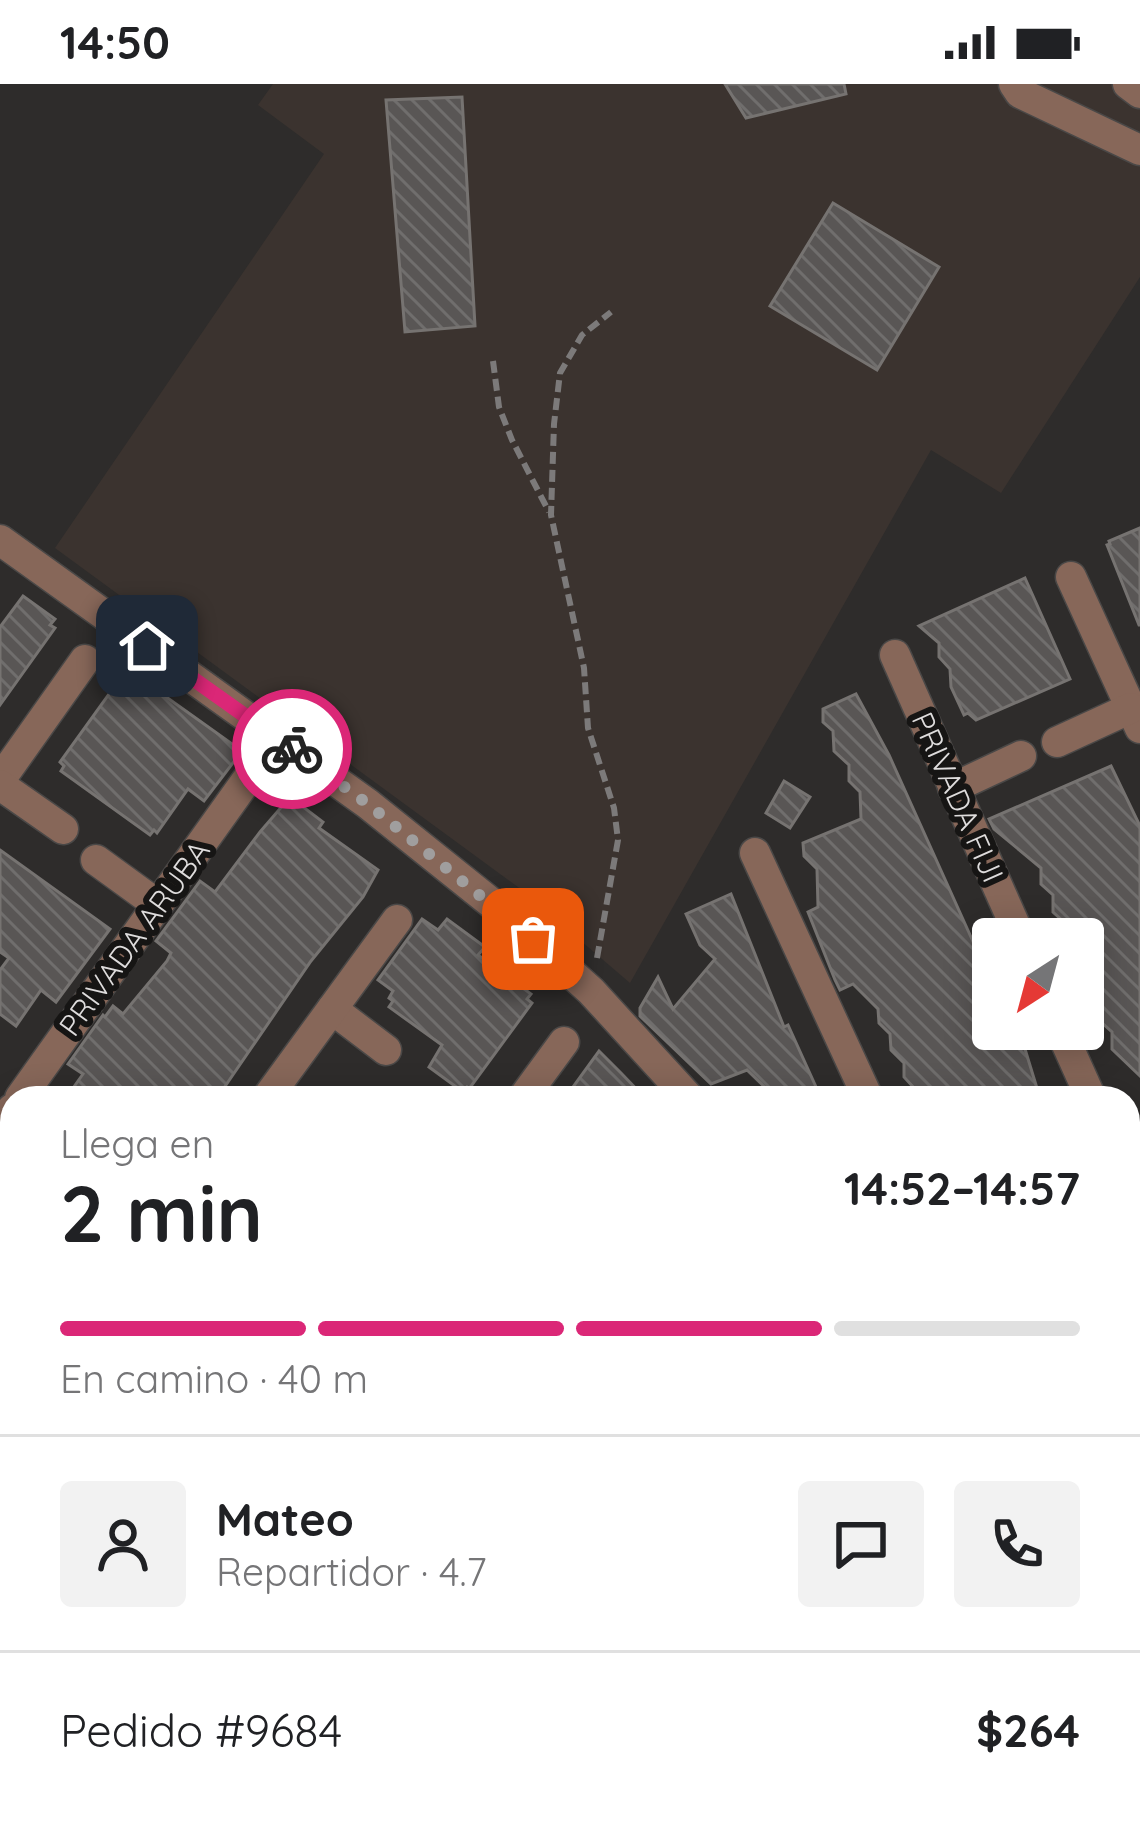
<!DOCTYPE html>
<html lang="es">
<meta charset="utf-8">
<style>
body{margin:0;font-family:Quicksand,sans-serif;background:#f2f2f2;color:#202124;height:100vh;display:flex;flex-direction:column;font-size:45px;white-space:nowrap}
*{box-sizing:border-box;margin:0}
p{font-size:39px;color:#757577}
.icon{flex:none;width:66px;height:66px;fill:none;stroke:currentColor;stroke-width:2;stroke-linecap:round;stroke-linejoin:round}
.map{position:relative;flex:1;overflow:hidden}
.drawer{position:absolute;left:0px;top:1002px;width:1140px;height:747px;display:flex;flex-direction:column;background:#fff;border-radius:36px 36px 0 0;box-shadow:0 6px 30px #0003}
.drawer>*{flex:none}
.needle{width:78px;rotate:216deg}
.controls{position:absolute;left:972px;top:834px;display:grid;gap:24px}
.controls a{display:grid;place-items:center;width:132px;height:132px;border-radius:12px;background:#fff;box-shadow:0 6px 30px #0003;font-size:60px}
.pin{position:absolute;display:grid;place-items:center;width:102px;height:102px;color:#fff;margin:-51px;border-radius:24px;box-shadow:0 6px 18px #0006}
.courier{position:absolute;display:grid;place-items:center;width:120px;height:120px;margin:-60px;border:9px solid #db2777;border-radius:50%;background:#fff;color:#222;box-shadow:0 3px 15px #0007}
.summary em{font-style:normal;font-weight:700}
.summary div{display:flex;flex-direction:column-reverse}
.summary{display:flex;align-items:center;justify-content:space-between;height:204px;padding:0 60px}
h1{font-size:78px;font-weight:700;line-height:90px}
.bar{display:grid;grid-template-columns:repeat(4,1fr);gap:18px 12px;align-content:center;height:144px;padding:0 60px}
.bar i{height:15px;border-radius:9px;background:#e0e0e0}
.bar .current{background:#db2777}
.bar p{grid-column:span 4}
.line{display:flex;align-items:center;gap:30px;padding:0 60px;border-top:3px solid #e0e0e0}
.line div{flex:1}
.round{display:grid;place-items:center;flex:none;width:126px;height:126px;border-radius:12px;background:#f2f2f2}
.status{display:flex;justify-content:space-between;align-items:center;height:84px;padding:0 60px;background:#fff;direction:ltr}
.status svg{height:33px;fill:currentColor}
.map>svg:first-child{display:block}
.built{fill:#3b332f}
.building{fill:url(#building-back-hatch);stroke:#767371;stroke-width:3}
.lines{fill:none;stroke-linecap:round;stroke-linejoin:round}
.minor-casing{stroke:#4a4847;stroke-width:33}
.path{stroke:#7c7a7a;stroke-width:6;stroke-dasharray:12 6;stroke-linecap:butt}
.minor{stroke:#876759;stroke-width:30}
.done{stroke:#a09e9e;stroke-width:12;stroke-dasharray:0 21.6}
.route{stroke:#db2777;stroke-width:15}
.labels{text-anchor:middle;dominant-baseline:central;stroke-width:12;stroke-linejoin:round;paint-order:stroke}
.street-label{font-size:30px;fill:#dedcdc;stroke:#161514}
</style>
<div class="status"><b>14:50</b><svg viewBox="0 0 49 12"><path d="M0 12V9h3v3zM5 12V6h3v6zM10 12V3h3v9zM15 12V0h3v12zM26 1h20v11H26zM47 4h2v5h-2z"/></svg></div>
<div class="map">
<svg width="1140" height="1747" viewBox="0 0 1140 1747">
<defs>
<pattern id="building-back-hatch" width="6" height="6" patternUnits="userSpaceOnUse" patternTransform="scale(3)"><rect width="6" height="6" fill="#595655"/><path d="M-1 5l2 2M0 0l6 6M5-1l2 2" fill="none" stroke="#706e6d"/></pattern>
</defs>
<rect width="100%" height="100%" fill="#2e2c2b"/>
<path class="built" d="M 273,0 L 1140,0 L 1140,193 L 1001,409 L 931,366 L 630,899 L 518,803 L 55,464 L 324,70 L 258,21 Z"/>
<g class="building">
<path d="M 725,0 L 844,0 L 846,10 L 746,34 Z"/>
<path d="M 462,13 L 475,242 L 405,248 L 386,16 Z"/>
<path d="M 833,119 L 939,183 L 877,286 L 770,222 Z"/>
<path d="M 1140,444 L 1140,541 L 1139,541 L 1107,461 L 1110,460 L 1109,457 Z"/>
<path d="M 1025,494 L 1070,595 L 976,636 L 968,629 L 964,631 L 951,603 L 950,585 L 939,573 L 939,559 L 919,542 Z"/>
<path d="M 23,512 L 55,535 L 50,541 L 55,544 L 0,621 L 0,543 Z"/>
<path d="M 127,585 L 242,667 L 204,717 L 188,705 L 157,749 L 154,746 L 150,751 L 61,687 L 64,682 L 60,678 Z"/>
<path d="M 856,610 L 889,671 L 984,882 L 990,898 L 988,899 L 991,906 L 987,908 L 993,920 L 993,945 L 1005,945 L 1011,957 L 1021,952 L 1040,1014 L 915,1014 L 915,1005 L 904,993 L 904,979 L 891,966 L 890,950 L 879,939 L 878,925 L 853,900 L 840,906 L 835,896 L 808,828 L 818,823 L 817,785 L 804,772 L 803,759 L 861,735 L 860,708 L 849,697 L 849,681 L 834,667 L 833,647 L 823,638 L 823,625 Z"/>
<path d="M 1111,682 L 1140,742 L 1140,992 L 1112,965 L 1112,948 L 1100,937 L 1099,920 L 1090,911 L 1089,895 L 1083,889 L 1083,855 L 1065,855 L 1065,839 L 1053,828 L 1053,811 L 1041,800 L 1041,784 L 994,745 L 989,735 Z"/>
<path d="M 784,697 L 810,713 L 790,744 L 766,729 Z"/>
<path d="M 290,713 L 323,738 L 319,744 L 378,786 L 363,813 L 311,877 L 217,1014 L 66,1014 L 83,990 L 68,980 L 103,931 L 105,933 L 113,922 L 123,930 L 167,877 L 171,869 L 156,857 L 200,797 L 215,808 L 260,748 Z"/>
<path d="M 0,766 L 110,845 L 56,918 L 41,906 L 16,942 L 0,930 L 0,886 L 9,874 L 0,868 Z"/>
<path d="M 731,810 L 784,943 L 788,941 L 821,1014 L 776,1014 L 747,986 L 711,1000 L 640,932 L 640,924 L 658,893 L 673,925 L 715,875 L 700,861 L 686,830 Z"/>
<path d="M 422,835 L 438,846 L 447,835 L 485,863 L 478,871 L 531,910 L 527,915 L 532,919 L 469,1005 L 467,1003 L 463,1008 L 429,983 L 442,961 L 389,923 L 393,917 L 389,914 L 393,907 L 378,896 Z"/>
<path d="M 599,967 L 621,989 L 645,1014 L 565,1014 Z"/>
</g>
<g class="lines">
<g class="minor-casing">
<g id="minor">
<path d="M 1014,0 L 1020,9 L 1140,66"/>
<path d="M 1128,0 L 1140,9"/>
<path d="M 0,456 L 368,720 L 504,829 L 591,907 L 689,1014"/>
<path d="M 1071,493 L 1140,644"/>
<path d="M 895,571 L 1021,855"/>
<path d="M 1057,658 L 1131,624"/>
<path d="M 0,696 L 85,576"/>
<path d="M 0,701 L 63,745"/>
<path d="M 953,704 L 1021,672"/>
<path d="M 755,769 L 868,1014"/>
<path d="M 96,776 L 158,821"/>
<path d="M 332,925 L 386,966"/>
<path d="M 1060,945 L 1091,1014"/>
<path d="M 20,1014 L 249,693"/>
<path d="M 267,1014 L 397,836"/>
<path d="M 523,1014 L 564,958"/>
<path d="M 0,1042 L 12,1025"/>
<path d="M 1128,1097 L 1140,1124"/>
<path d="M 1130,1310 L 1140,1333"/>
<path d="M 0,1381 L 12,1364"/>
<path d="M 1128,1461 L 1140,1456"/>
<path d="M 1128,1656 L 1140,1675"/>
<path d="M 0,1672 L 12,1663"/>
<path d="M 128,1737 L 135,1747"/>
<path d="M 334,1737 L 341,1747"/>
<path d="M 537,1737 L 544,1747"/>
<path d="M 400,1747 L 415,1737"/>
<path d="M 744,1747 L 760,1737"/>
<path d="M 997,1747 L 1013,1737"/>
</g>
</g>
<g class="path">
<path d="M 493,277 L 499,323 L 512,356 L 549,428"/>
<path d="M 597,874 L 618,756 L 614,724 L 588,644 L 584,584 L 551,431 L 554,340 L 560,289 L 582,251 L 611,228"/>
</g>
<use href="#minor" class="minor"/>
</g>
<g class="lines">
<path class="done" d="M 292,665 L 368,720 L 533,855"/>
<path class="route" d="M 147,562 L 292,665"/>
</g>
<g class="labels">
<g class="street-label">
<text transform="translate(958 713) rotate(66)">PRIVADA FIJI</text>
<text transform="translate(134 854) rotate(-54)">PRIVADA ARUBA</text>
</g>
</g>
</svg>
<div class="controls">
<a><svg class="needle" viewBox="-14 -14 28 28"><path d="M0-13l5 13h-10z" fill="#e53935"/><path d="M0 13l5-13h-10z" fill="#757577"/></svg></a>
</div>
<div class="pin" style="left:533px;top:855px;background:#ea580c"><svg class="icon" aria-label="bag" viewBox="0 0 24 24"><path d="M5 8h14l-1 12H6zM9 8a3 3 0 0 1 6 0"/></svg></div>
<div class="pin" style="left:147px;top:562px;background:#1f2937"><svg class="icon" aria-label="home" viewBox="0 0 24 24"><path d="M3 11l9-7 9 7M6 9v11h12V9"/></svg></div>
<div class="courier" style="left:292px;top:665px"><svg class="icon" aria-label="bike" viewBox="0 0 24 24"><circle cx="6" cy="16" r="4"/><circle cx="18" cy="16" r="4"/><path d="M6 16l4-8h5l3 8M10 8l3 8H6M13 5h3"/></svg></div>
<section class="drawer">
<div class="summary"><div><h1>2 min</h1><p>Llega en</p></div><em>14:52–14:57</em></div>
<div class="bar"><i class="current"></i><i class="current"></i><i class="current"></i><i></i><p>En camino · 40 m</p></div>
<div class="line" style="height:216px"><a class="round"><svg class="icon" aria-label="person" viewBox="0 0 24 24"><circle cx="12" cy="8" r="4"/><path d="M4 21q1-7 8-7t8 7"/></svg></a><div><b>Mateo</b><p>Repartidor · 4.7</p></div><a class="round"><svg class="icon" aria-label="chat" viewBox="0 0 24 24"><path d="M4 5h16v11H9l-5 4z"/></svg></a><a class="round"><svg class="icon" aria-label="phone" viewBox="0 0 24 24"><path d="M5 4h4l2 5-3 2q2 4 5 5l2-3 5 2v4C11 20 4 13 5 4z"/></svg></a></div>
<div class="line" style="height:156px"><div>Pedido #9684</div><b>$264</b></div>
</section>
</div>
